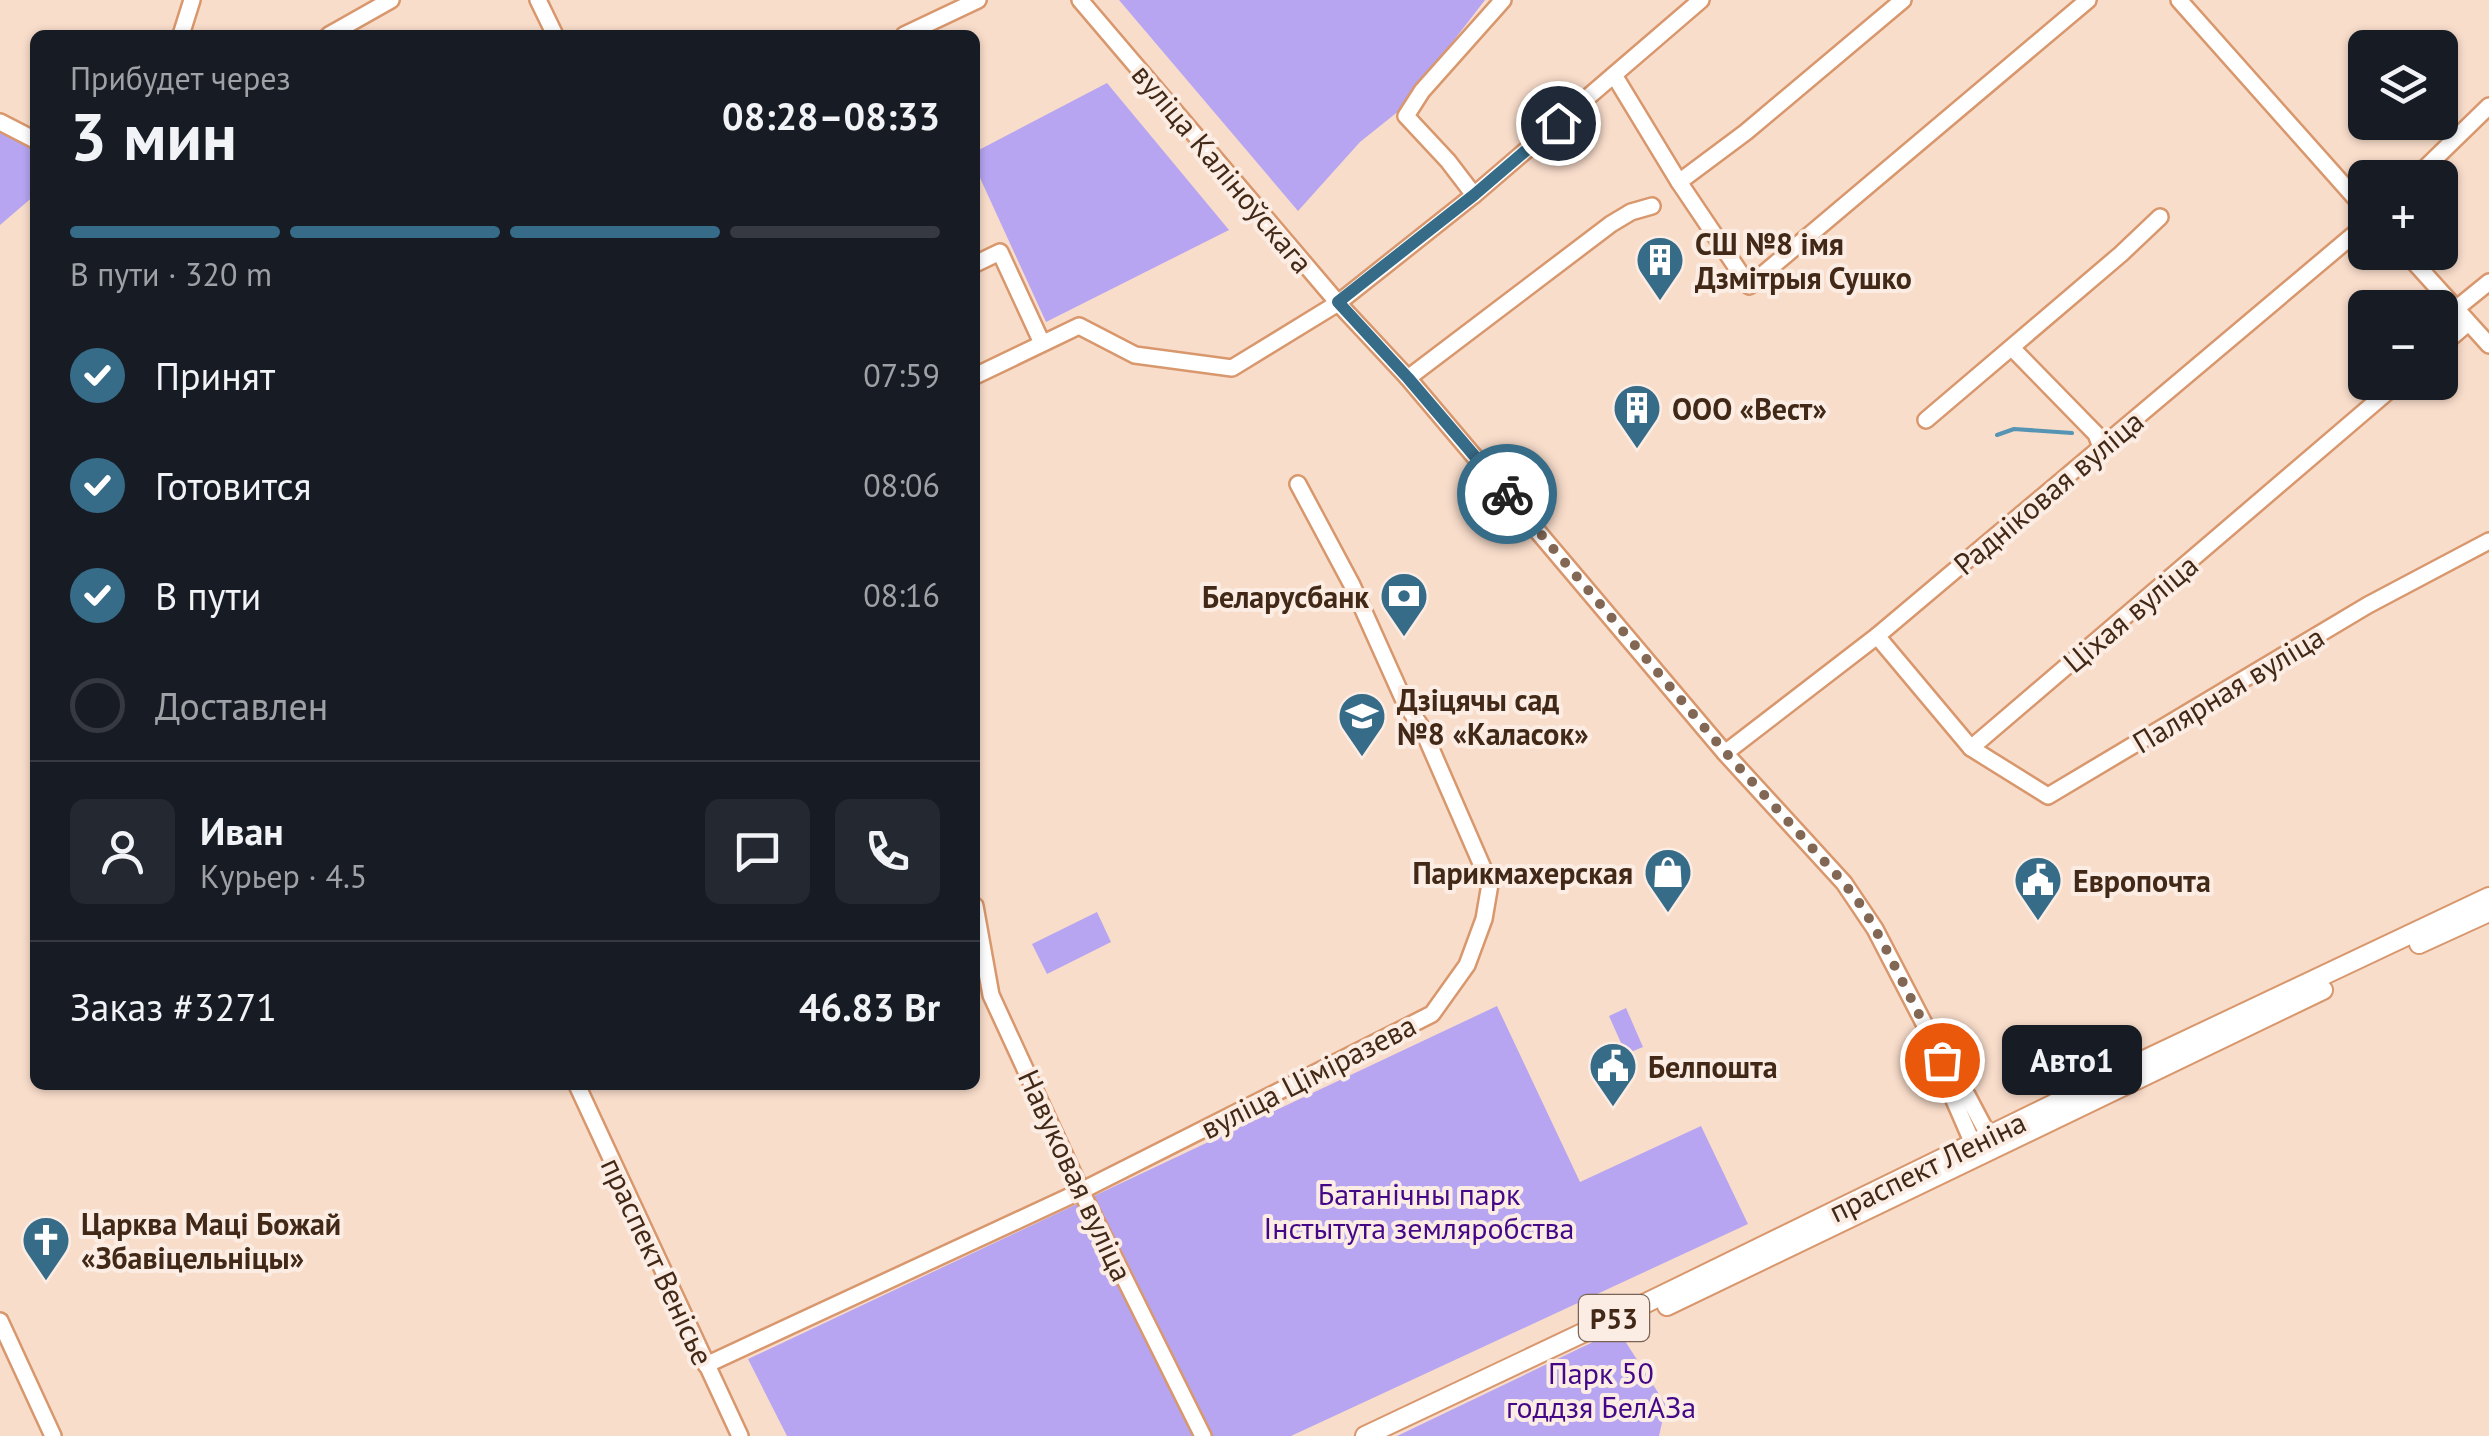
<!DOCTYPE html>
<html lang="ru">
<meta charset="utf-8">
<style>
body{margin:0;font-family:"PT Sans",sans-serif;background:#242831;color:#f1f3f6;height:100vh;display:flex;flex-direction:column;font-size:38px;white-space:nowrap}
*{box-sizing:border-box;margin:0}
p{font-size:32px;color:#9ea1a6}
.icon{flex:none;width:55px;height:55px;fill:none;stroke:currentColor;stroke-width:2;stroke-linecap:round;stroke-linejoin:round}
.map{position:relative;flex:1;overflow:hidden}
.side{position:absolute;left:30px;top:30px;width:950px;height:1060px;display:flex;flex-direction:column;background:#171b24;border-radius:15px;box-shadow:0 2px 8px #0004}
.side>*{flex:none}
.tools{position:absolute;left:2348px;top:30px;display:grid;gap:20px}
.tools a{display:grid;place-items:center;width:110px;height:110px;border-radius:15px;background:#171b24;box-shadow:0 2px 8px #0004;font-size:50px}
.pin{position:absolute;display:grid;place-items:center;width:85px;height:85px;color:#fff;margin:-42px;border:5px solid #fff;border-radius:50%;box-shadow:0 2px 10px #0007}
.courier{position:absolute;display:grid;place-items:center;width:100px;height:100px;margin:-50px;border:8px solid #376c88;border-radius:50%;background:#fff;color:#222;box-shadow:0 2px 12px #0007}
.bubble{position:absolute;height:70px;border-radius:15px;background:#171b24;box-shadow:0 2px 8px #0004;font-size:32px;font-weight:700;line-height:70px;text-align:center}
.summary em{font-style:normal;font-weight:700}
.summary div{display:flex;flex-direction:column-reverse}
.summary{display:flex;align-items:center;justify-content:space-between;height:170px;padding:0 40px}
h1{font-size:65px;font-weight:700;line-height:75px}
.bar{display:grid;grid-template-columns:repeat(4,1fr);gap:15px 10px;align-content:center;height:120px;padding:0 40px}
.bar i{height:12px;border-radius:8px;background:#363941}
.bar .current{background:#376c88}
.bar p{grid-column:span 4}
.line{display:flex;align-items:center;gap:25px;padding:0 40px;border-top:2px solid #363941}
.line div{flex:1}
.round{display:grid;place-items:center;flex:none;width:105px;height:105px;border-radius:15px;background:#242831}
ol{padding:0 40px;list-style:none}
li{display:flex;align-items:center;gap:30px;height:110px}
li p{margin-inline-start:auto}
li .icon{padding:10px;border-radius:50%;background:#376c88;color:#fff;stroke-width:4}
li:last-child{color:#9ea1a6}
li i{width:55px;height:55px;border:5px solid #363941;border-radius:50%}
.map>svg:first-child{display:block}
.green{fill:#b7a5f1}
.lines{fill:none;stroke-linecap:round;stroke-linejoin:round}
.stream{stroke:#5694b4;stroke-width:4}
.minor-casing{stroke:#d8976c;stroke-width:20}
.major-casing{stroke:#d8976c;stroke-width:22}
.minor{stroke:#fff;stroke-width:15}
.major{stroke:#fff;stroke-width:18}
.done{stroke:#826755;stroke-width:10;stroke-dasharray:0 18}
.route{stroke:#376c88;stroke-width:12}
.labels{text-anchor:middle;dominant-baseline:central;stroke-width:8;stroke-linejoin:round;paint-order:stroke}
.shield{fill:#fbede4;stroke:#7a6354;stroke-width:2.5}
.shield-label{font-size:28px;font-weight:bold;fill:#422816}
.street-label{font-size:30px;fill:#422816;stroke:#fbede4}
.poi-label{font-size:30px;font-weight:bold;fill:#422816;stroke:#fbede4;text-anchor:start}
.park-label{font-size:30px;fill:#430788;stroke:#fbede4}
</style>
<div class="map">
<svg width="2489" height="1436" viewBox="0 0 2489 1436">
<rect width="100%" height="100%" fill="#f9ddcb"/>
<g class="green">
<path d="M 1119,0 L 1485,0 L 1400,110 L 1360,142 L 1298,211 Z"/>
<path d="M 1107,83 L 1229,230 L 1046,322 L 975,167 L 975,152 Z"/>
<path d="M 0,125 L 35,145 L 35,195 L 0,225 Z"/>
<path d="M 1097,912 L 1111,942 L 1047,974 L 1032,944 Z"/>
<path d="M 1497,1006 L 1580,1182 L 1701,1126 L 1748,1224 L 1291,1436 L 787,1436 L 748,1359 Z"/>
<path d="M 1626,1008 L 1643,1047 L 1626,1054 L 1609,1016 Z"/>
<path d="M 1618,1330 L 1666,1405 L 1659,1436 L 1397,1436 Z"/>
</g>
<g class="lines">
<path class="stream" d="M 1997,435 L 2014,429 L 2072,433"/>
<g class="minor-casing">
<g id="minor">
<path d="M 538,0 L 555,35"/>
<path d="M 1080,0 L 1338,303 L 1408,378 L 1725,753 L 1844,883 L 1875,929 L 1929,1033 L 1956,1088 L 1954,1100 L 1977,1153"/>
<path d="M 2179,0 L 2365,209"/>
<path d="M 181,35 L 192,0"/>
<path d="M 329,35 L 391,0"/>
<path d="M 904,35 L 978,0"/>
<path d="M 1614,75 L 1679,182 L 1749,286 L 2088,0"/>
<path d="M 0,122 L 35,140"/>
<path d="M 2415,178 L 2489,106"/>
<path d="M 1679,182 L 1746,132 L 1903,0"/>
<path d="M 1474,195 L 1448,161 L 1406,116 L 1422,91 L 1503,0"/>
<path d="M 2405,252 L 2489,345"/>
<path d="M 975,264 L 1000,252 L 1042,343"/>
<path d="M 2457,308 L 2489,282"/>
<path d="M 2440,347 L 2468,323"/>
<path d="M 2012,348 L 2096,434 L 2101,447"/>
<path d="M 975,376 L 1079,326 L 1135,355 L 1232,368 L 1338,303 L 1474,195 L 1701,0"/>
<path d="M 1408,378 L 1611,224 L 1631,212 L 1652,206"/>
<path d="M 1926,420 L 2121,254 L 2160,217"/>
<path d="M 1877,636 L 1971,748 L 2399,382"/>
<path d="M 1971,748 L 2048,796 L 2368,605 L 2489,541"/>
<path d="M 1725,753 L 1877,636 L 2365,225"/>
<path d="M 975,906 L 991,995 L 1084,1197 L 1203,1436"/>
<path d="M 577,1085 L 740,1436"/>
<path d="M 1956,1088 L 1967,1095 L 1994,1146"/>
<path d="M 0,1321 L 53,1436"/>
<path d="M 706,1365 L 1081,1191 L 1432,1014 L 1467,965 L 1484,919 L 1490,884 L 1422,728 L 1405,703 L 1352,585 L 1298,484"/>
</g>
</g>
<g class="major-casing">
<g id="major">
<path d="M 2419,944 L 2489,912"/>
<path d="M 1667,1306 L 2323,990"/>
<path d="M 1365,1436 L 1646,1303 L 2125,1069 L 2489,897"/>
</g>
</g>
<use href="#minor" class="minor"/>
<use href="#major" class="major"/>
</g>
<g class="lines">
<path class="done" d="M 1507,494 L 1726,753 L 1844,883 L 1863,908 L 1883,943 L 1942,1060"/>
<path class="route" d="M 1507,494 L 1408,378 L 1338,302 L 1474,195 L 1558,123"/>
</g>
<defs>
<g id="building-pin" transform="scale(2.5)"><path d="M0 17L-7.5 6A9.5 9.5 0 1 1 7.5 6Z" fill="#376c88" stroke="#fbede4"/><path d="M-4-6H4V6H1V3H-1V6H-4ZM-2.5-4.3h1.7v1.8h-1.7ZM.8-4.3h1.7v1.8H.8ZM-2.5-1h1.7V.8h-1.7ZM.8-1h1.7V.8H.8Z" fill="#fff"/></g>
<g id="bank-pin" transform="scale(2.5)"><path d="M0 17L-7.5 6A9.5 9.5 0 1 1 7.5 6Z" fill="#376c88" stroke="#fbede4"/><path d="M-6-4H6V4H-6ZM0-2.3a2.3 2.3 0 1 0 0 4.6a2.3 2.3 0 1 0 0-4.6Z" fill="#fff"/></g>
<g id="school-pin" transform="scale(2.5)"><path d="M0 17L-7.5 6A9.5 9.5 0 1 1 7.5 6Z" fill="#376c88" stroke="#fbede4"/><path d="M0-5L7-2L0 1L-7-2ZM-4 1L0 2.5L4 1V4Q0 6-4 4Z" fill="#fff"/></g>
<g id="shop-pin" transform="scale(2.5)"><path d="M0 17L-7.5 6A9.5 9.5 0 1 1 7.5 6Z" fill="#376c88" stroke="#fbede4"/><path d="M-5-2.5h2.3a2.7 3.5 0 0 1 5.4 0H5L5.5 6h-11ZM-1.5-2.5h3a1.5 2.3 0 0 0-3 0Z" fill="#fff"/></g>
<g id="civic-pin" transform="scale(2.5)"><path d="M0 17L-7.5 6A9.5 9.5 0 1 1 7.5 6Z" fill="#376c88" stroke="#fbede4"/><path d="M-.6-6.5H3V-4.5H.6V-3L4-1V1h2V6H-6V1h2V-1L-.6-3ZM-1.2 2.5V6h2.4V2.5Z" fill="#fff"/></g>
<g id="church-pin" transform="scale(2.5)"><path d="M0 17L-7.5 6A9.5 9.5 0 1 1 7.5 6Z" fill="#376c88" stroke="#fbede4"/><path d="M-1.2-6h2.4v3.5h3.3v2.4h-3.3V6h-2.4V-.1h-3.3v-2.4h3.3Z" fill="#fff"/></g>
</defs>
<g fill-rule="evenodd">
<use href="#building-pin" x="1660" y="260"/>
<use href="#building-pin" x="1637" y="408"/>
<use href="#bank-pin" x="1404" y="596"/>
<use href="#school-pin" x="1362" y="716"/>
<use href="#shop-pin" x="1668" y="872"/>
<use href="#civic-pin" x="2038" y="880"/>
<use href="#civic-pin" x="1613" y="1066"/>
<use href="#church-pin" x="46" y="1240"/>
</g>
<g class="labels">
<rect class="shield" x="1579" y="1295" width="70" height="46" rx="8"/>
<g class="shield-label">
<text x="1614" y="1318">Р53</text>
</g>
<g class="street-label">
<text transform="translate(1223 168) rotate(50)">вуліца Каліноўскага</text>
<text transform="translate(2048 492) rotate(-40)">Радніковая вуліца</text>
<text transform="translate(2130 613) rotate(-40)">Ціхая вуліца</text>
<text transform="translate(2228 689) rotate(-31)">Палярная вуліца</text>
<text transform="translate(1308 1076) rotate(-27)">вуліца Ціміразева</text>
<text transform="translate(1927 1166) rotate(-26)">праспект Леніна</text>
<text transform="translate(1076 1175) rotate(65)">Навуковая вуліца</text>
<text transform="translate(658 1261) rotate(65)">праспект Венісье</text>
</g>
<g class="poi-label">
<text x="1695" y="243">СШ №8 імя<tspan x="1695" dy="34">Дзмітрыя Сушко</tspan></text>
<text x="1672" y="408">ООО «Вест»</text>
<text x="1369" y="596" text-anchor="end">Беларусбанк</text>
<text x="1397" y="699">Дзіцячы сад<tspan x="1397" dy="34">№8 «Каласок»</tspan></text>
<text x="1633" y="872" text-anchor="end">Парикмахерская</text>
<text x="2073" y="880">Европочта</text>
<text x="1648" y="1066">Белпошта</text>
<text x="81" y="1223">Царква Маці Божай<tspan x="81" dy="34">«Збавіцельніцы»</tspan></text>
</g>
<g class="park-label">
<text x="1419" y="1193">Батанічны парк<tspan x="1419" dy="34">Інстытута земляробства</tspan></text>
<text x="1601" y="1372">Парк 50<tspan x="1601" dy="34">годдзя БелАЗа</tspan></text>
</g>
</g>
</svg>
<div class="tools">
<a><svg class="icon" aria-label="layers" viewBox="0 0 24 24"><path d="M12 4l9 5-9 5-9-5zM3 14l9 5 9-5"/></svg></a>
<a>+</a>
<a>−</a>
</div>
<div class="pin" style="left:1942px;top:1060px;background:#ea580c"><svg class="icon" aria-label="bag" viewBox="0 0 24 24"><path d="M5 8h14l-1 12H6zM9 8a3 3 0 0 1 6 0"/></svg></div>
<div class="pin" style="left:1558px;top:123px;background:#1f2937"><svg class="icon" aria-label="home" viewBox="0 0 24 24"><path d="M3 11l9-7 9 7M6 9v11h12V9"/></svg></div>
<div class="courier" style="left:1507px;top:494px"><svg class="icon" aria-label="bike" viewBox="0 0 24 24"><circle cx="6" cy="16" r="4"/><circle cx="18" cy="16" r="4"/><path d="M6 16l4-8h5l3 8M10 8l3 8H6M13 5h3"/></svg></div>
<div class="bubble" style="left:2002px;top:1025px;width:140px">Авто1</div>
<section class="side">
<div class="summary"><div><h1>3 мин</h1><p>Прибудет через</p></div><em>08:28–08:33</em></div>
<div class="bar"><i class="current"></i><i class="current"></i><i class="current"></i><i></i><p>В пути · 320 m</p></div>
<ol>
<li><svg class="icon" aria-label="check" viewBox="0 0 24 24"><path d="M5 12l5 5 9-10"/></svg>Принят<p>07:59</p></li>
<li><svg class="icon" aria-label="check" viewBox="0 0 24 24"><path d="M5 12l5 5 9-10"/></svg>Готовится<p>08:06</p></li>
<li><svg class="icon" aria-label="check" viewBox="0 0 24 24"><path d="M5 12l5 5 9-10"/></svg>В пути<p>08:16</p></li>
<li><i></i>Доставлен</li>
</ol>
<div class="line" style="height:180px"><a class="round"><svg class="icon" aria-label="person" viewBox="0 0 24 24"><circle cx="12" cy="8" r="4"/><path d="M4 21q1-7 8-7t8 7"/></svg></a><div><b>Иван</b><p>Курьер · 4.5</p></div><a class="round"><svg class="icon" aria-label="chat" viewBox="0 0 24 24"><path d="M4 5h16v11H9l-5 4z"/></svg></a><a class="round"><svg class="icon" aria-label="phone" viewBox="0 0 24 24"><path d="M5 4h4l2 5-3 2q2 4 5 5l2-3 5 2v4C11 20 4 13 5 4z"/></svg></a></div>
<div class="line" style="height:130px"><div>Заказ #3271</div><b>46.83 Br</b></div>
</section>
</div>
